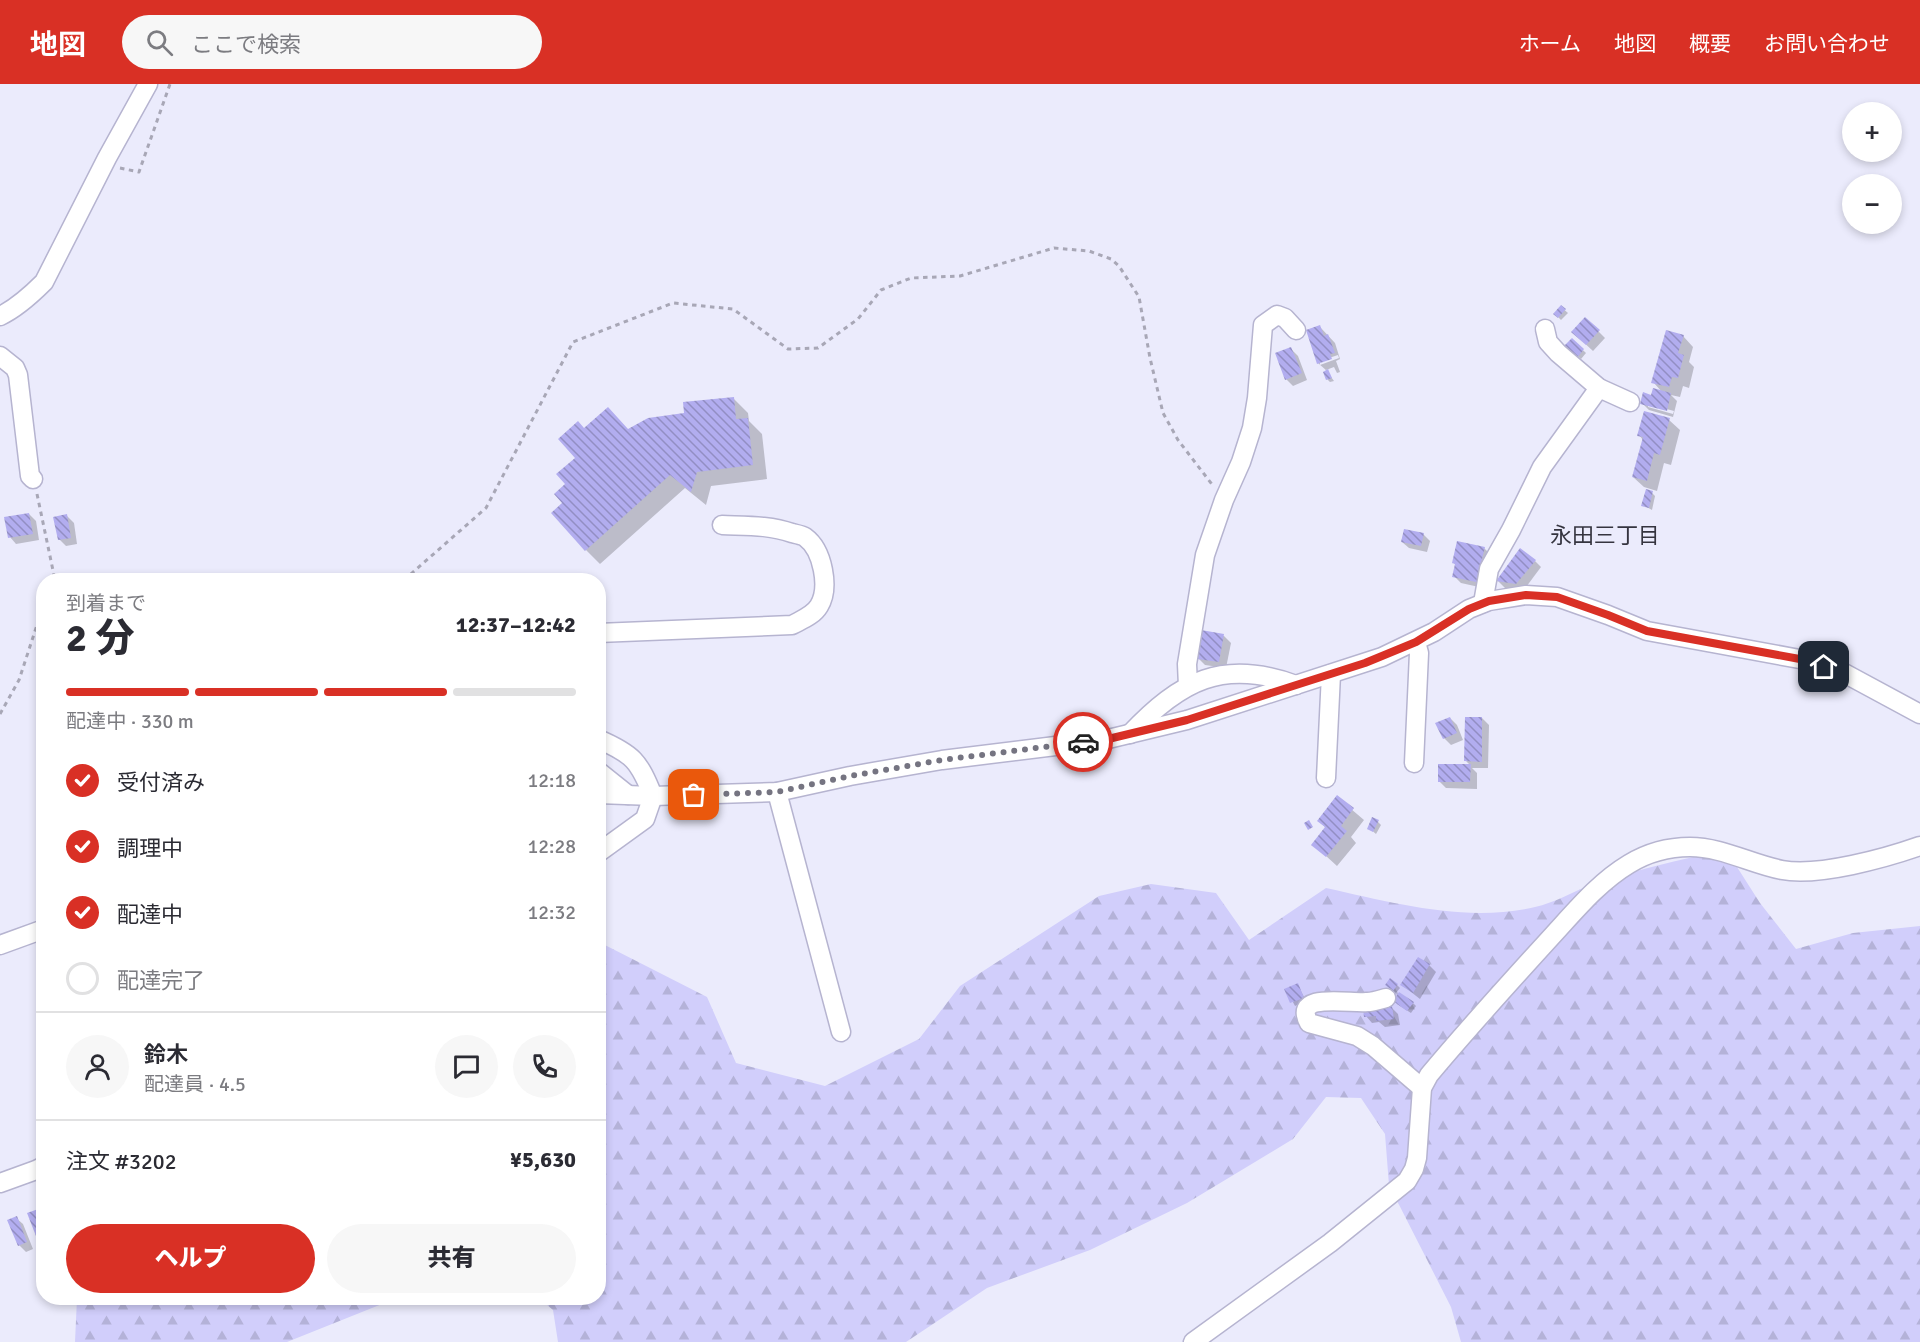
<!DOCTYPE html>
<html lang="ja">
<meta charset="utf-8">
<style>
body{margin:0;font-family:Signika,"Noto Sans JP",sans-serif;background:#f7f7f7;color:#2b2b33;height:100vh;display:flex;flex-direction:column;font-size:22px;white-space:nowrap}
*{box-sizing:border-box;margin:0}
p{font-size:20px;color:#7c7c81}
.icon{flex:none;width:33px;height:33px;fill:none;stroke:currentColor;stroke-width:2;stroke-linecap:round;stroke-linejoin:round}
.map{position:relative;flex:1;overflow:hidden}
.drawer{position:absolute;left:36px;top:489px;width:570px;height:732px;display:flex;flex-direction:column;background:#fff;border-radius:24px;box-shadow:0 3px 9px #0003}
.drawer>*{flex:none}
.controls{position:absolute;left:1842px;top:18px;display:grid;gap:12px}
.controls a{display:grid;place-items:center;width:60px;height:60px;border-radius:50%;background:#fff;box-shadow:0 3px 9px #0003;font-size:30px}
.pin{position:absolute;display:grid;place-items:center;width:51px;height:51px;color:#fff;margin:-26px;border-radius:12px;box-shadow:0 3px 9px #0006}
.courier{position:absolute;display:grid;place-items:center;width:60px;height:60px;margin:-30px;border:4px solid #d93025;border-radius:50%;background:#fff;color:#222;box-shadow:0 2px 8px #0007}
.summary em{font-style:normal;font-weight:800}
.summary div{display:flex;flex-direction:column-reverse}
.summary{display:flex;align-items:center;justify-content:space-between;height:102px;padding:0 30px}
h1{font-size:39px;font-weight:800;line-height:45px}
.bar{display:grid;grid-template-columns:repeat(4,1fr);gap:9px 6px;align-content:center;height:72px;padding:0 30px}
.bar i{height:8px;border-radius:4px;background:#e1e1e2}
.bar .on{background:#d93025}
.bar p{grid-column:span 4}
.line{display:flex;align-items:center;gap:15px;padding:0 30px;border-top:2px solid #e1e1e2}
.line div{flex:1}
.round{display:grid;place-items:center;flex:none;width:63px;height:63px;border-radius:32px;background:#f7f7f7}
ol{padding:0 30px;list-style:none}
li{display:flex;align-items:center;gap:18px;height:66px}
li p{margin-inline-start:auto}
li .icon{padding:6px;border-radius:50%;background:#d93025;color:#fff;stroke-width:4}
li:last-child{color:#7c7c81}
li i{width:33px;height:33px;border:3px solid #e1e1e2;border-radius:50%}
.action{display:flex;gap:12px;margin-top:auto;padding:12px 30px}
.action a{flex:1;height:69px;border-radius:36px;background:#d93025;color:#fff;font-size:24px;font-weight:800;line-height:69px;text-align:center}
.action a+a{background:#f7f7f7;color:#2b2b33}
header{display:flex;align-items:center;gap:36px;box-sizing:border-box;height:84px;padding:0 30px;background:#d93025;color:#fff}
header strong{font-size:28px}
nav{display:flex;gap:33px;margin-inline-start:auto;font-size:21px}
.search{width:420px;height:54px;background:#f7f7f7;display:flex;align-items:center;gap:15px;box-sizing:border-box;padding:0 21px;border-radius:33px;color:#7c7c81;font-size:22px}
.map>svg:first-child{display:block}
.forest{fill:url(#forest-firs)}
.shadow{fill:#0003;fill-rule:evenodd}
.building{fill:url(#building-back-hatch)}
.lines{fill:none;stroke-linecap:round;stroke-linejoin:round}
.minor-casing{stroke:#b6b4d0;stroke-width:21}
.path{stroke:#a8a7b6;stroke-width:3;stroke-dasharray:4.5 4.5;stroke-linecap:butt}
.minor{stroke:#fff;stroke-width:18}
.done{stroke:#757481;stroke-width:6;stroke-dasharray:0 10.8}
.route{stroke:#d93025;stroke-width:8}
.labels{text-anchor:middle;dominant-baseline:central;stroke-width:5;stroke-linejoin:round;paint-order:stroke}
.neighbourhood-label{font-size:22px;fill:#35343f;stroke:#ebebfc}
</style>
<header>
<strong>地図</strong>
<div class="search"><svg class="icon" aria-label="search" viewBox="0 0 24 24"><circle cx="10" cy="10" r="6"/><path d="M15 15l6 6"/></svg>ここで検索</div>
<nav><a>ホーム</a><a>地図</a><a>概要</a><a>お問い合わせ</a></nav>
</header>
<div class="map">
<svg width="1920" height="1258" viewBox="0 0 1920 1258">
<defs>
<pattern id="forest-firs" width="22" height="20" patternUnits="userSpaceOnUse" patternTransform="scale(1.5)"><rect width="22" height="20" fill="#d1cefb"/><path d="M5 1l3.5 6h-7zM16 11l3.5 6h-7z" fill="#b4b2d8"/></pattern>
<pattern id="building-back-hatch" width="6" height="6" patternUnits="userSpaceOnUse" patternTransform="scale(1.5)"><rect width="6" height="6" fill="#b2adef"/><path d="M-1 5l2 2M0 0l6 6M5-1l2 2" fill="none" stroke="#928ec3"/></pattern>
</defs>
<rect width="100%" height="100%" fill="#ebebfc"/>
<g class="forest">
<path d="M 1702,771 L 1737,783 L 1760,819 L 1796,865 L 1853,849 L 1920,842 L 1920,1258 L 1461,1258 L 1451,1223 L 1389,1101 L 1385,1050 L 1361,1014 L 1326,1013 L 1293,1055 L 1187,1119 L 1090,1166 L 987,1204 L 906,1258 L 558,1258 L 553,1226 L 539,1214 L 598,1214 L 599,858 L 707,913 L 736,979 L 825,1002 L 919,955 L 960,902 L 1099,812 L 1151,800 L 1216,809 L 1249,856 L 1326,804 C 1394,819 1466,839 1535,823 C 1554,819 1572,808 1591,801 C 1627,789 1664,779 1702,771 Z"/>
<path d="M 77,1214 L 397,1214 L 287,1258 L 75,1258 Z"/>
</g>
<g class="shadow">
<path d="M 1561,223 L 1568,229 L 1561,236 L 1555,230 Z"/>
<path d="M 1320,243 L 1335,259 L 1340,275 L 1336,277 L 1340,288 L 1337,289 L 1334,283 L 1326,286 L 1334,297 L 1330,298 L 1327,295 L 1327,287 L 1318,279 ZM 1338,271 L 1339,274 L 1320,281 L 1320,277 Z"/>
<path d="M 1598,247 L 1605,254 L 1593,267 L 1580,255 Z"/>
<path d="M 1683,252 L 1693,263 L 1689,278 L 1694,283 L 1689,304 L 1683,302 L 1680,313 L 1671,311 L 1677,317 L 1673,333 L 1649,326 L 1642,319 L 1663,309 L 1653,298 ZM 1648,320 L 1674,327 L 1673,330 L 1648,323 Z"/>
<path d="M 1572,256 L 1586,269 L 1581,275 L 1566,262 Z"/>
<path d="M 1291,265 L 1298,272 L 1307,296 L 1293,302 L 1286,295 Z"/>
<path d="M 733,314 L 748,329 L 749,337 L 762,350 L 767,395 L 711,402 L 706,421 L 685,404 L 600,480 L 586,466 L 564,420 L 567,401 L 577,374 L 584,346 L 629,347 L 686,331 Z"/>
<path d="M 1669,336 L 1680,346 L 1671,381 L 1664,379 L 1657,407 L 1644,403 L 1633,393 L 1643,356 L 1639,351 Z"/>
<path d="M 1652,409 L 1655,412 L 1652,426 L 1643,421 Z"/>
<path d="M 29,430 L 36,437 L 39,456 L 16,460 L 10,453 Z"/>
<path d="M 67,432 L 74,439 L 77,460 L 66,462 L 59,455 Z"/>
<path d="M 1423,450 L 1430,457 L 1427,468 L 1409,464 L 1402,458 Z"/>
<path d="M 1484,464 L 1491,471 L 1488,505 L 1461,499 L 1454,492 L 1456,482 L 1454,479 Z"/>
<path d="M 1535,477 L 1541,483 L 1523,507 L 1505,504 L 1498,497 Z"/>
<path d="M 1203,548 L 1224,552 L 1231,559 L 1226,584 L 1205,581 L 1198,574 Z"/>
<path d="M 1450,634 L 1457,641 L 1463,656 L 1451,661 L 1444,654 Z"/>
<path d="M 1482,634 L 1489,641 L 1488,684 L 1472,684 L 1477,689 L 1477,705 L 1446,704 L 1439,697 L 1471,682 L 1466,677 Z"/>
<path d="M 1337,713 L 1364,736 L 1351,753 L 1356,759 L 1337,782 L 1313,760 L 1326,744 L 1319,737 Z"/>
<path d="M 1378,738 L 1381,741 L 1376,750 L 1369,744 Z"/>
<path d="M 1418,875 L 1429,881 L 1436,888 L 1420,915 L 1402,901 Z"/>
<path d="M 1298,901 L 1306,917 L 1295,922 L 1286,905 Z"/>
<path d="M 1397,901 L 1400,904 L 1396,909 L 1390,904 Z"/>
<path d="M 1413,919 L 1416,922 L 1411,929 L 1397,920 Z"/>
<path d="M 1391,923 L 1398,930 L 1400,941 L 1385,943 L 1379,938 L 1372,939 L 1366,932 Z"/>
<path d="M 44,1124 L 44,1158 L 37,1152 Z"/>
<path d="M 16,1134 L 23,1140 L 33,1165 L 26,1168 L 19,1161 Z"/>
</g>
<g class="building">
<path d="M 1561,221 L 1566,225 L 1558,234 L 1553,230 Z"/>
<path d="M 1585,233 L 1600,246 L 1586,261 L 1571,248 Z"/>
<path d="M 1320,241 L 1324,252 L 1328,250 L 1335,269 L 1330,270 L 1332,275 L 1317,280 L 1306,246 Z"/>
<path d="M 1666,246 L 1684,251 L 1678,269 L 1684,271 L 1678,294 L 1672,293 L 1669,303 L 1651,299 Z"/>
<path d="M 1572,254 L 1584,265 L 1577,274 L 1564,262 Z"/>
<path d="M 1291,263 L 1302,289 L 1285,296 L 1275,269 Z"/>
<path d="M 1328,285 L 1332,294 L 1326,296 L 1323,288 Z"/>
<path d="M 1653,304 L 1671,309 L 1667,327 L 1640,320 L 1643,308 L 1651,311 Z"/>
<path d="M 734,313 L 736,335 L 748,334 L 753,381 L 697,388 L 691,408 L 670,391 L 585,467 L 551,429 L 562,419 L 554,410 L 565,400 L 556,390 L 575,374 L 558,355 L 578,337 L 584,344 L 608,323 L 628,345 L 648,334 L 684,329 L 683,318 Z"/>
<path d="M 1644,327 L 1670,334 L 1660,371 L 1654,369 L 1647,397 L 1632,393 L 1643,353 L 1637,352 Z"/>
<path d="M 1646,405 L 1653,407 L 1649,424 L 1641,422 Z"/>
<path d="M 29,429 L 33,450 L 8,454 L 4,433 Z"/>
<path d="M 67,430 L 71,454 L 58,456 L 53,433 Z"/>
<path d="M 1404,445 L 1424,449 L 1421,462 L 1401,458 Z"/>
<path d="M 1457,457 L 1485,463 L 1481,479 L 1485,480 L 1481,499 L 1452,493 L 1455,480 L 1452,479 Z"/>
<path d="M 1520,464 L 1536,476 L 1516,500 L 1496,497 Z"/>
<path d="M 1201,546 L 1224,550 L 1219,578 L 1197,575 Z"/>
<path d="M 1450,633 L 1457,649 L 1443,655 L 1435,639 Z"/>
<path d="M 1465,633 L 1482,633 L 1482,678 L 1464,677 Z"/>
<path d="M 1438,680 L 1471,680 L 1470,698 L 1438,698 Z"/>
<path d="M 1337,711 L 1354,724 L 1341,742 L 1347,747 L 1326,773 L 1311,761 L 1325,743 L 1317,737 Z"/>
<path d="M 1372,733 L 1379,736 L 1373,748 L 1367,745 Z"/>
<path d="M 1309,736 L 1313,743 L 1308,746 L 1304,739 Z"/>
<path d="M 1418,873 L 1430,880 L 1413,909 L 1400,901 Z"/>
<path d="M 1390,894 L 1398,900 L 1393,907 L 1385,901 Z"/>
<path d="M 1298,899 L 1304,914 L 1290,919 L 1284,905 Z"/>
<path d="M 1399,908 L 1414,918 L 1407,927 L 1393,917 Z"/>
<path d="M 1392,922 L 1394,935 L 1376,937 L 1376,932 L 1364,933 L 1363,925 Z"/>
<path d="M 44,1123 L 44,1149 L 36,1152 L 27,1129 Z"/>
<path d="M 17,1132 L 27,1158 L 18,1162 L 7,1136 Z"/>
</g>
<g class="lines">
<g class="minor-casing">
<g id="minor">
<path d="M 0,232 C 17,224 31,211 44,198 L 107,74 L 148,0"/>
<path d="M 1545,245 L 1548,258 L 1558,269 L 1599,304 L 1630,318"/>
<path d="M 0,272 L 15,284 L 18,291 L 30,392 L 33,395"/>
<path d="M 1483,519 L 1489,485 L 1511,446 L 1542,383 L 1599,304"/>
<path d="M 598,549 L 792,541 C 801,536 813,532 819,522 C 830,504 823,466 805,453 C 802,451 796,450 792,449 C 769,441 747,442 722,441"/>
<path d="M 1188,602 L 1187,580 L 1205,471 L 1224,416 L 1241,378 L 1252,344 L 1257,314 L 1263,241 L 1277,231 L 1285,234 L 1296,246"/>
<path d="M 1130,650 C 1180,597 1223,574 1296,601"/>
<path d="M 598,655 C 633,670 639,677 653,712 L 645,735 L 598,769"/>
<path d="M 1414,679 L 1419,569 L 1416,558"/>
<path d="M 598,687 L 628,711"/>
<path d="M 1326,694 L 1331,590"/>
<path d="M 777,708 L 841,948"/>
<path d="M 598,710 L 653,712 L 777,708 L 850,692 L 942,676 L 1104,656 L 1187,636 L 1382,573 L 1434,548 L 1469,525 L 1489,517 L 1526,511 L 1557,513 L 1608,531 L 1647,547 L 1805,576 L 1844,589 L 1920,630"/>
<path d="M 0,861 L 44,845"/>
<path d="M 1386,914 C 1379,916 1373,918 1367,918 C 1351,920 1291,907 1309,939 L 1357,952 L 1373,962 L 1422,1004"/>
<path d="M 0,1099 L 36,1086 L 44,1082"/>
<path d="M 1193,1258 L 1330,1159 L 1407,1097 L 1414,1085 L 1417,1074 L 1422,1004 L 1429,991 C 1469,943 1511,897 1553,851 C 1576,826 1599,798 1629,780 C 1647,769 1669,763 1690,763 C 1722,763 1751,780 1782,786 C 1818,793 1886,774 1920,762"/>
</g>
</g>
<g class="path">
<path d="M 120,84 L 139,88 L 170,0"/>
<path d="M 37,410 L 55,496"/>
<path d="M 404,496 L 486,424 L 573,258 L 673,219 L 733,225 L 788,265 L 818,264 L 858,235 L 881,206 L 911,194 L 960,192 L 1054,164 L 1089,167 L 1111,175 L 1119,182 L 1139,213 L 1150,274 L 1163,329 L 1178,356 L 1214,403"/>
<path d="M 0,630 L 19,596 L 37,541 L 44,530"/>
</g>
<use href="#minor" class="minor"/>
</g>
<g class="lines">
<path class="done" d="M 694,711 L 777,708 L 850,692 L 942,676 L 1083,658"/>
<path class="route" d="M 1083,658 L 1104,656 L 1187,636 L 1365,579 L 1416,558 L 1469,525 L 1489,517 L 1526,511 L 1557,513 L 1608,531 L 1647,547 L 1805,576 L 1824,583"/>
</g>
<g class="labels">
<g class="neighbourhood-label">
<text x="1605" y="451">永田三丁目</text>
</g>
</g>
</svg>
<div class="controls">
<a>+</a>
<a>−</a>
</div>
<div class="pin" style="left:694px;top:711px;background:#ea580c"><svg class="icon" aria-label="bag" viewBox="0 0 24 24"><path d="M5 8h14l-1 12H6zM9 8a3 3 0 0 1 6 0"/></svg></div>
<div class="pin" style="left:1824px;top:583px;background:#1f2937"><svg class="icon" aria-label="home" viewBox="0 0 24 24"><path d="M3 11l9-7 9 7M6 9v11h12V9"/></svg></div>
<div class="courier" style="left:1083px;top:658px"><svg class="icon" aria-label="car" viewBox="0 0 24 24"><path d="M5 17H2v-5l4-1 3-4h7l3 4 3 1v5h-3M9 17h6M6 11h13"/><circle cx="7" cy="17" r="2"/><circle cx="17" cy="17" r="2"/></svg></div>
<section class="drawer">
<div class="summary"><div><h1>2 分</h1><p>到着まで</p></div><em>12:37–12:42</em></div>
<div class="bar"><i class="on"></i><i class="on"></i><i class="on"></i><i></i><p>配達中 · 330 m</p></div>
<ol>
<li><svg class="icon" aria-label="check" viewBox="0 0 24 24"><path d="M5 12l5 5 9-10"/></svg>受付済み<p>12:18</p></li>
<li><svg class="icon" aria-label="check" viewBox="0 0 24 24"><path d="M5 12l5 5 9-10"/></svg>調理中<p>12:28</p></li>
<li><svg class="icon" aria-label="check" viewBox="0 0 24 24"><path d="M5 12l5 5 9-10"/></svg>配達中<p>12:32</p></li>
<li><i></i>配達完了</li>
</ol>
<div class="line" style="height:108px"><a class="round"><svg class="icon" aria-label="person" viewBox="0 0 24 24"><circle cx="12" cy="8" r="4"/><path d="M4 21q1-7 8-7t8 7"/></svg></a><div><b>鈴木</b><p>配達員 · 4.5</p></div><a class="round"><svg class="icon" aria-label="chat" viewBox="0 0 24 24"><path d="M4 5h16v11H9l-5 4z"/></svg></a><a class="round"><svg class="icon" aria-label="phone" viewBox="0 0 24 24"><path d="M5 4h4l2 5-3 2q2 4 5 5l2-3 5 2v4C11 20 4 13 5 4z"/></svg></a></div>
<div class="line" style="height:78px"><div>注文 #3202</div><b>¥5,630</b></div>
<div class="action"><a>ヘルプ</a><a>共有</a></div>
</section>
</div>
